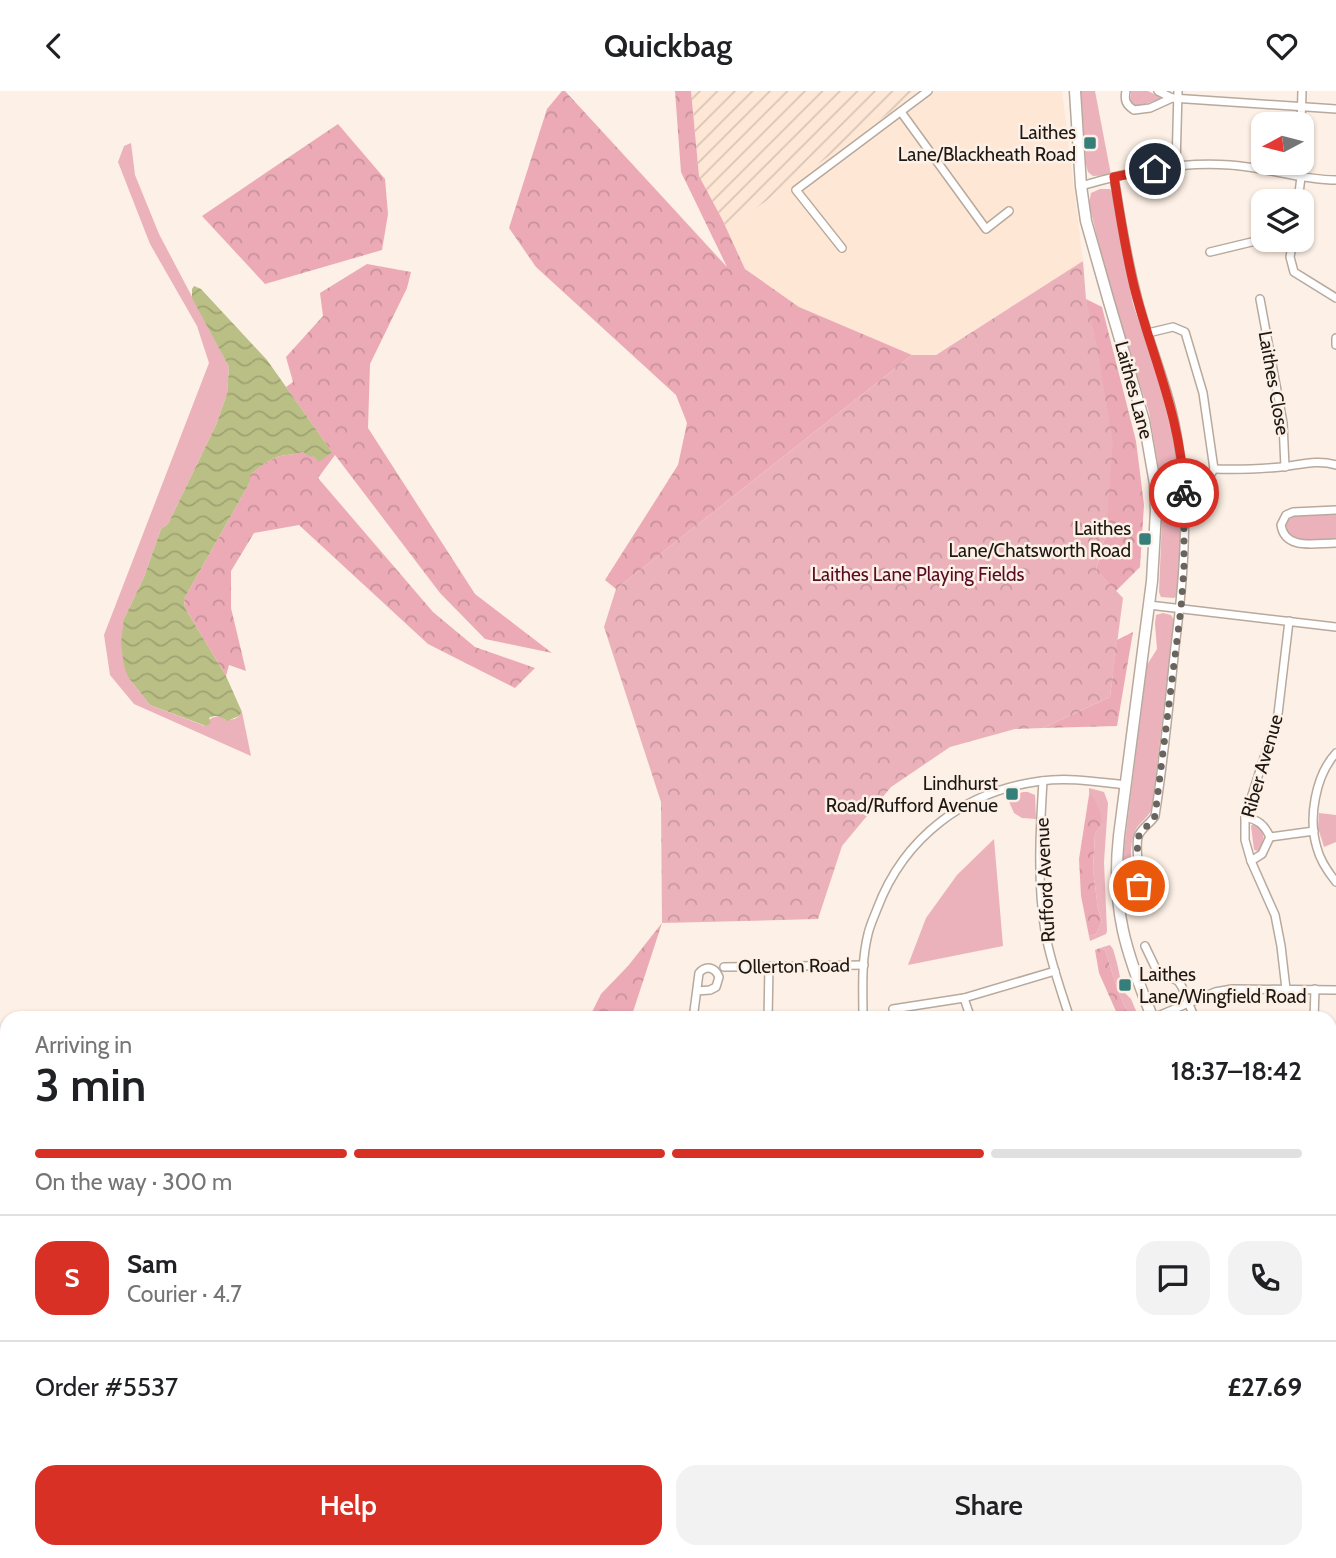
<!DOCTYPE html>
<meta charset="utf-8">
<style>
body{margin:0;font-family:Cabin,sans-serif;background:#f2f2f2;color:#202124;height:100vh;display:flex;flex-direction:column;font-size:26px;white-space:nowrap}
*{box-sizing:border-box;margin:0}
p{font-size:23px;color:#757577}
.icon{flex:none;width:38px;height:38px;fill:none;stroke:currentColor;stroke-width:2;stroke-linecap:round;stroke-linejoin:round}
.map{position:relative;flex:1;overflow:hidden}
.panel{position:absolute;left:0px;top:920px;width:1337px;height:548px;display:flex;flex-direction:column;background:#fff;border-radius:21px 21px 0 0;box-shadow:0 2px 5px #0004}
.panel>*{flex:none}
.needle{width:46px;rotate:263deg}
.controls{position:absolute;left:1251px;top:21px;display:grid;gap:14px}
.controls a{display:grid;place-items:center;width:63px;height:63px;border-radius:14px;background:#fff;box-shadow:0 2px 5px #0004;font-size:35px}
.pin{position:absolute;display:grid;place-items:center;width:60px;height:60px;color:#fff;margin:-30px;border:4px solid #fff;border-radius:50%;box-shadow:0 2px 7px #0007}
.courier{position:absolute;display:grid;place-items:center;width:70px;height:70px;margin:-35px;border:5px solid #d93025;border-radius:50%;background:#fff;color:#222;box-shadow:0 2px 9px #0007}
.summary em{font-style:normal;font-weight:600}
.summary div{display:flex;flex-direction:column-reverse}
.summary{display:flex;align-items:center;justify-content:space-between;height:119px;padding:0 35px}
h1{font-size:46px;font-weight:600;line-height:52px}
.bar{display:grid;grid-template-columns:repeat(4,1fr);gap:10px 7px;align-content:center;height:84px;padding:0 35px}
.bar i{height:9px;border-radius:5px;background:#e0e0e0}
.bar .current{background:#d93025}
.bar p{grid-column:span 4}
.line{display:flex;align-items:center;gap:18px;padding:0 35px;border-top:2px solid #e0e0e0}
.line div{flex:1}
.round{display:grid;place-items:center;flex:none;width:74px;height:74px;border-radius:21px;background:#f2f2f2}
.primary-button{display:flex;gap:14px;margin-top:auto;padding:14px 35px}
.primary-button a{flex:1;height:80px;border-radius:21px;background:#d93025;color:#fff;font-size:28px;font-weight:600;line-height:80px;text-align:center}
.primary-button a+a{background:#f2f2f2;color:#202124}
header{display:flex;justify-content:space-between;align-items:center;height:91px;padding:0 35px;background:#fff;font-size:32px;font-weight:600}
.map>svg:first-child{display:block}
.built{fill:#fee7d5}
.industrial{fill:url(#industrial-furrows)}
.grass{fill:#ebb2bb}
.forest{fill:url(#forest-crowns)}
.park{fill:url(#park-crowns)}
.water{fill:url(#water-waves)}
.lines{fill:none;stroke-linecap:round;stroke-linejoin:round}
.street-casing{stroke:#b8a99d;stroke-width:10}
.secondary-casing{stroke:#b8a99d;stroke-width:13}
.street{stroke:#fff;stroke-width:7}
.secondary{stroke:#fff;stroke-width:10}
.done{stroke:#6b645d;stroke-width:7;stroke-dasharray:0 12.6}
.route{stroke:#d93025;stroke-width:9}
.poi-dot{fill:#367e7a;stroke:#fdf0e6;stroke-width:2.5}
.labels{text-anchor:middle;dominant-baseline:central;stroke-width:5;stroke-linejoin:round;paint-order:stroke}
.poi-label{font-size:19px;fill:#1d1813;stroke:#fdf0e6;text-anchor:end}
.street-label{font-size:19px;fill:#1d1813;stroke:#fdf0e6}
.park-label{font-size:19px;fill:#570b24;stroke:#fdf0e6}
</style>
<header><svg class="icon" aria-label="back" viewBox="0 0 24 24"><path d="M15 5l-7 7 7 7"/></svg>Quickbag<svg class="icon" aria-label="heart" viewBox="0 0 24 24"><path d="M12 20l-8-8c-3-5 5-10 8-4 3-6 11-1 8 4z"/></svg></header>
<div class="map">
<svg width="1336" height="1467" viewBox="0 0 1336 1467">
<defs>
<pattern id="industrial-furrows" width="10" height="10" patternUnits="userSpaceOnUse" patternTransform="scale(1.75)"><rect width="10" height="10" fill="#fee7d5"/><path d="M-1 1l2-2M0 10L10 0M9 11l2-2" fill="none" stroke="#d9c5b6"/></pattern>
<pattern id="forest-crowns" width="20" height="18" patternUnits="userSpaceOnUse" patternTransform="scale(1.75)"><rect width="20" height="18" fill="#ebaab5"/><path d="M2 6a3 3 0 1 1 6 0M12 15a3 3 0 1 1 6 0" fill="none" stroke="#c9929b"/></pattern>
<pattern id="park-crowns" width="20" height="18" patternUnits="userSpaceOnUse" patternTransform="scale(1.75)"><rect width="20" height="18" fill="#ebb2bb"/><path d="M2 6a3 3 0 1 1 6 0M12 15a3 3 0 1 1 6 0" fill="none" stroke="#c998a0"/></pattern>
<pattern id="water-waves" width="16" height="10" patternUnits="userSpaceOnUse" patternTransform="scale(1.75)"><rect width="16" height="10" fill="#babf85"/><path d="M0 5q4-4 8 0t8 0" fill="none" stroke="#9fa372"/></pattern>
</defs>
<rect width="100%" height="100%" fill="#fdf0e6"/>
<path class="built" d="M 920,0 L 1062,0 L 1083,170 L 935,264 L 912,264 L 799,216 L 745,178 L 727,138 Z"/>
<path class="industrial" d="M 691,0 L 920,0 L 727,138 L 699,85 Z"/>
<g class="grass">
<path d="M 1081,0 L 1095,0 L 1111,84 L 1093,85 L 1088,81 L 1086,73 Z"/>
<path d="M 1131,0 L 1148,0 L 1160,6 L 1160,8 L 1136,16 L 1130,11 Z"/>
<path d="M 131,52 L 135,84 L 159,143 L 229,276 L 227,303 L 216,334 L 168,433 L 161,438 L 144,486 L 124,528 L 128,586 L 150,614 L 205,635 C 210,626 212,626 222,625 L 225,629 C 233,629 238,628 242,621 L 251,665 L 134,613 L 110,584 L 104,544 L 209,272 L 197,235 L 150,153 L 118,71 L 124,55 Z"/>
<path d="M 1100,98 L 1110,98 L 1113,104 L 1133,213 L 1167,313 L 1174,352 L 1179,390 L 1180,460 L 1177,505 L 1174,507 L 1161,506 L 1159,501 L 1162,429 L 1158,373 L 1149,321 L 1127,255 L 1103,170 L 1089,113 L 1091,102 Z"/>
<path d="M 1336,423 L 1336,448 L 1300,449 L 1292,448 L 1284,436 L 1285,431 L 1295,424 Z"/>
<path d="M 1163,522 L 1171,524 L 1174,529 L 1152,717 C 1149,727 1139,731 1135,740 C 1128,757 1132,779 1133,797 L 1132,801 L 1125,802 L 1121,798 L 1123,766 L 1147,574 L 1157,558 L 1155,533 L 1156,524 Z"/>
<path d="M 1089,697 L 1104,701 L 1108,712 L 1104,771 L 1107,840 L 1106,843 L 1090,850 L 1089,845 L 1096,843 L 1102,830 L 1098,818 L 1093,779 L 1095,742 L 1102,734 L 1093,704 L 1089,704 Z"/>
<path d="M 1023,701 L 1028,701 L 1035,704 L 1036,728 L 1022,727 L 1014,722 L 1007,706 Z"/>
<path d="M 1319,722 L 1336,724 L 1336,751 L 1324,756 L 1318,737 Z"/>
<path d="M 1253,733 L 1258,734 C 1265,743 1266,752 1258,760 L 1254,759 L 1251,735 Z"/>
<path d="M 994,748 L 1003,855 L 908,874 L 926,827 L 957,784 Z"/>
<path d="M 1110,854 L 1113,858 L 1117,872 L 1123,900 L 1131,908 L 1139,927 L 1130,927 L 1118,900 L 1105,859 L 1100,857 Z"/>
</g>
<g class="forest">
<path d="M 562,0 L 565,0 L 727,176 L 681,81 L 675,0 L 691,0 L 699,85 L 723,130 L 745,178 L 799,216 L 912,264 L 616,498 L 605,489 L 678,374 L 687,332 L 676,304 L 536,176 L 509,137 L 547,18 Z"/>
<path d="M 338,33 L 385,88 L 388,123 L 382,159 L 265,193 L 202,125 Z"/>
<path d="M 367,173 L 411,181 L 407,197 L 370,273 L 368,337 L 475,503 L 552,562 L 485,548 L 440,502 L 335,364 L 318,387 L 433,521 L 475,556 L 535,577 L 515,597 L 428,553 L 299,434 L 254,442 L 231,480 L 231,517 L 246,580 L 229,574 L 226,585 L 185,517 L 184,508 L 250,391 L 250,384 C 259,377 269,368 280,365 C 289,363 295,364 303,361 L 315,366 L 332,361 L 286,296 L 293,291 L 286,266 L 323,225 L 320,202 Z"/>
<path d="M 1086,208 L 1102,216 L 1136,350 L 1144,414 L 1140,476 L 1116,500 L 1096,479 L 1106,442 Z"/>
<path d="M 1133,541 L 1117,635 L 1043,637 L 1110,606 L 1117,549 Z"/>
<path d="M 1089,704 L 1093,704 L 1101,724 L 1102,734 L 1095,742 L 1093,779 L 1098,818 L 1102,830 L 1096,843 L 1089,845 L 1081,805 L 1079,768 Z"/>
<path d="M 662,832 L 631,927 L 589,927 L 601,903 L 628,875 Z"/>
<path d="M 1100,857 L 1105,859 L 1118,900 L 1130,927 L 1119,927 L 1099,882 L 1095,859 Z"/>
</g>
<path class="park" d="M 1083,170 L 1086,208 L 1096,250 L 1113,351 L 1106,442 L 1096,479 L 1123,507 L 1110,606 L 1043,637 L 1015,638 L 950,656 L 891,696 L 842,755 L 818,828 L 662,832 L 661,711 L 604,536 L 616,498 L 912,264 L 936,264 Z"/>
<path class="water" d="M 194,195 L 201,198 L 267,269 L 332,361 L 319,371 L 315,366 L 309,365 L 303,361 C 295,364 289,363 280,365 C 269,368 259,377 250,384 L 250,391 L 184,508 L 185,517 L 226,585 L 242,621 L 239,625 L 227,630 C 221,626 217,623 209,627 L 211,632 L 206,635 L 150,614 L 128,586 L 124,575 L 121,552 L 124,528 L 144,486 L 161,438 L 168,433 L 216,334 L 227,303 L 229,276 L 192,207 L 192,198 Z"/>
<g class="lines">
<g class="street-casing">
<g id="street">
<path d="M 1126,0 C 1124,9 1126,14 1134,19 L 1150,17 L 1172,7"/>
<path d="M 1158,0 L 1172,7 L 1336,18"/>
<path d="M 901,21 L 986,138 L 1009,120"/>
<path d="M 1301,33 L 1302,0"/>
<path d="M 1176,74 L 1178,0"/>
<path d="M 1114,86 C 1120,124 1126,163 1136,201 C 1147,249 1169,295 1177,344 C 1190,415 1184,484 1175,556 C 1169,612 1164,669 1155,725 C 1150,733 1140,738 1138,746 C 1134,761 1145,797 1134,806 C 1129,810 1123,809 1118,810"/>
<path d="M 1081,95 C 1129,81 1179,70 1230,74 C 1265,76 1300,89 1336,89"/>
<path d="M 1298,110 L 1301,86 L 1301,72"/>
<path d="M 1293,149 L 1290,166 L 1294,181 L 1336,207"/>
<path d="M 842,157 L 796,99 L 928,0"/>
<path d="M 1210,161 L 1264,148"/>
<path d="M 1260,208 L 1283,332 L 1285,376"/>
<path d="M 1148,242 L 1173,236 L 1185,241 L 1203,302 L 1214,378 C 1207,392 1198,391 1184,391"/>
<path d="M 1336,247 L 1336,254"/>
<path d="M 1214,378 C 1237,379 1258,378 1281,376 C 1300,374 1317,368 1336,374"/>
<path d="M 1336,419 L 1293,421 L 1286,424 L 1281,434 C 1285,460 1316,452 1336,452"/>
<path d="M 1149,514 L 1336,536"/>
<path d="M 1336,662 C 1315,685 1308,728 1317,757 C 1320,769 1328,781 1336,791"/>
<path d="M 1043,690 C 1040,737 1037,793 1045,840 C 1050,870 1061,899 1070,928"/>
<path d="M 1245,726 C 1258,729 1264,733 1270,746 L 1262,763 L 1251,770"/>
<path d="M 1270,746 L 1314,740"/>
<path d="M 1145,855 L 1157,880 L 1178,890 L 1182,896 L 1195,928"/>
<path d="M 724,876 L 864,874"/>
<path d="M 1286,898 L 1281,855 L 1275,824 L 1251,770 L 1245,749 L 1245,726 L 1278,623 L 1289,530"/>
<path d="M 964,907 L 971,928"/>
<path d="M 1153,927 L 1215,901 L 1232,898 L 1336,899"/>
<path d="M 693,928 L 699,882 C 706,874 715,876 719,886 L 716,896 L 710,899 L 697,900"/>
<path d="M 768,928 L 769,875"/>
<path d="M 863,928 C 863,899 861,871 868,843 C 870,834 874,826 877,818 C 904,746 965,700 1041,690 C 1069,686 1098,691 1126,694"/>
<path d="M 895,928 L 893,918 L 964,907 L 1055,880"/>
<path d="M 1314,928 L 1315,898"/>
<path d="M 1330,984 L 1336,987"/>
<path d="M 267,1461 L 273,1467 L 282,1461"/>
<path d="M 368,1461 L 368,1467"/>
<path d="M 475,1461 L 476,1467"/>
<path d="M 566,1461 L 566,1467"/>
<path d="M 671,1461 L 671,1467"/>
<path d="M 771,1461 L 771,1467"/>
<path d="M 864,1461 L 864,1467"/>
<path d="M 971,1467 L 971,1461"/>
<path d="M 1092,1467 L 1102,1467"/>
<path d="M 1161,1467 L 1162,1461"/>
<path d="M 1297,1467 L 1303,1461"/>
</g>
</g>
<g class="secondary-casing">
<g id="secondary">
<path d="M 1075,0 L 1081,95 L 1086,130 L 1109,211 L 1144,330 L 1155,393 L 1156,420 L 1152,490 L 1119,745 C 1111,818 1126,862 1153,928"/>
<path d="M 1330,1444 L 1336,1463"/>
</g>
</g>
<use href="#street" class="street"/>
<use href="#secondary" class="secondary"/>
</g>
<g class="lines">
<path class="done" d="M 1139,795 L 1137,766 L 1138,746 L 1155,725 L 1181,517 L 1184,477 L 1184,402"/>
<path class="route" d="M 1155,78 L 1114,86 C 1120,125 1126,165 1136,203 C 1154,270 1182,331 1184,402"/>
</g>
<g class="poi-dot">
<rect x="1083" y="45" width="14" height="14" rx="3.5"/>
<rect x="1138" y="441" width="14" height="14" rx="3.5"/>
<rect x="1005" y="696" width="14" height="14" rx="3.5"/>
<rect x="1118" y="887" width="14" height="14" rx="3.5"/>
</g>
<g class="labels">
<g class="poi-label">
<text x="1076" y="41">Laithes<tspan x="1076" dy="22">Lane/Blackheath Road</tspan></text>
<text x="1131" y="437">Laithes<tspan x="1131" dy="22">Lane/Chatsworth Road</tspan></text>
<text x="998" y="692">Lindhurst<tspan x="998" dy="22">Road/Rufford Avenue</tspan></text>
<text x="1139" y="883" text-anchor="start">Laithes<tspan x="1139" dy="22">Lane/Wingfield Road</tspan></text>
</g>
<g class="street-label">
<text transform="translate(1274 292) rotate(80)">Laithes Close</text>
<text transform="translate(1134 299) rotate(75)">Laithes Lane</text>
<text transform="translate(1262 675) rotate(-74)">Riber Avenue</text>
<text transform="translate(1045 789) rotate(-93)">Rufford Avenue</text>
<text transform="translate(794 875) rotate(-1)">Ollerton Road</text>
</g>
<g class="park-label">
<text x="918" y="483">Laithes Lane Playing Fields</text>
</g>
</g>
</svg>
<div class="controls">
<a><svg class="needle" viewBox="-14 -14 28 28"><path d="M0-13l5 13h-10z" fill="#e53935"/><path d="M0 13l5-13h-10z" fill="#757577"/></svg></a>
<a><svg class="icon" aria-label="layers" viewBox="0 0 24 24"><path d="M12 4l9 5-9 5-9-5zM3 14l9 5 9-5"/></svg></a>
</div>
<div class="pin" style="left:1139px;top:795px;background:#ea580c"><svg class="icon" aria-label="bag" viewBox="0 0 24 24"><path d="M5 8h14l-1 12H6zM9 8a3 3 0 0 1 6 0"/></svg></div>
<div class="pin" style="left:1155px;top:78px;background:#1f2937"><svg class="icon" aria-label="home" viewBox="0 0 24 24"><path d="M3 11l9-7 9 7M6 9v11h12V9"/></svg></div>
<div class="courier" style="left:1184px;top:402px"><svg class="icon" aria-label="bike" viewBox="0 0 24 24"><circle cx="6" cy="16" r="4"/><circle cx="18" cy="16" r="4"/><path d="M6 16l4-8h5l3 8M10 8l3 8H6M13 5h3"/></svg></div>
<section class="panel">
<div class="summary"><div><h1>3 min</h1><p>Arriving in</p></div><em>18:37–18:42</em></div>
<div class="bar"><i class="current"></i><i class="current"></i><i class="current"></i><i></i><p>On the way · 300 m</p></div>
<div class="line" style="height:126px"><b class="round" style="background:#d93025;color:#fff">S</b><div><b>Sam</b><p>Courier · 4.7</p></div><a class="round"><svg class="icon" aria-label="chat" viewBox="0 0 24 24"><path d="M4 5h16v11H9l-5 4z"/></svg></a><a class="round"><svg class="icon" aria-label="phone" viewBox="0 0 24 24"><path d="M5 4h4l2 5-3 2q2 4 5 5l2-3 5 2v4C11 20 4 13 5 4z"/></svg></a></div>
<div class="line" style="height:91px"><div>Order #5537</div><b>£27.69</b></div>
<div class="primary-button"><a>Help</a><a>Share</a></div>
</section>
</div>
